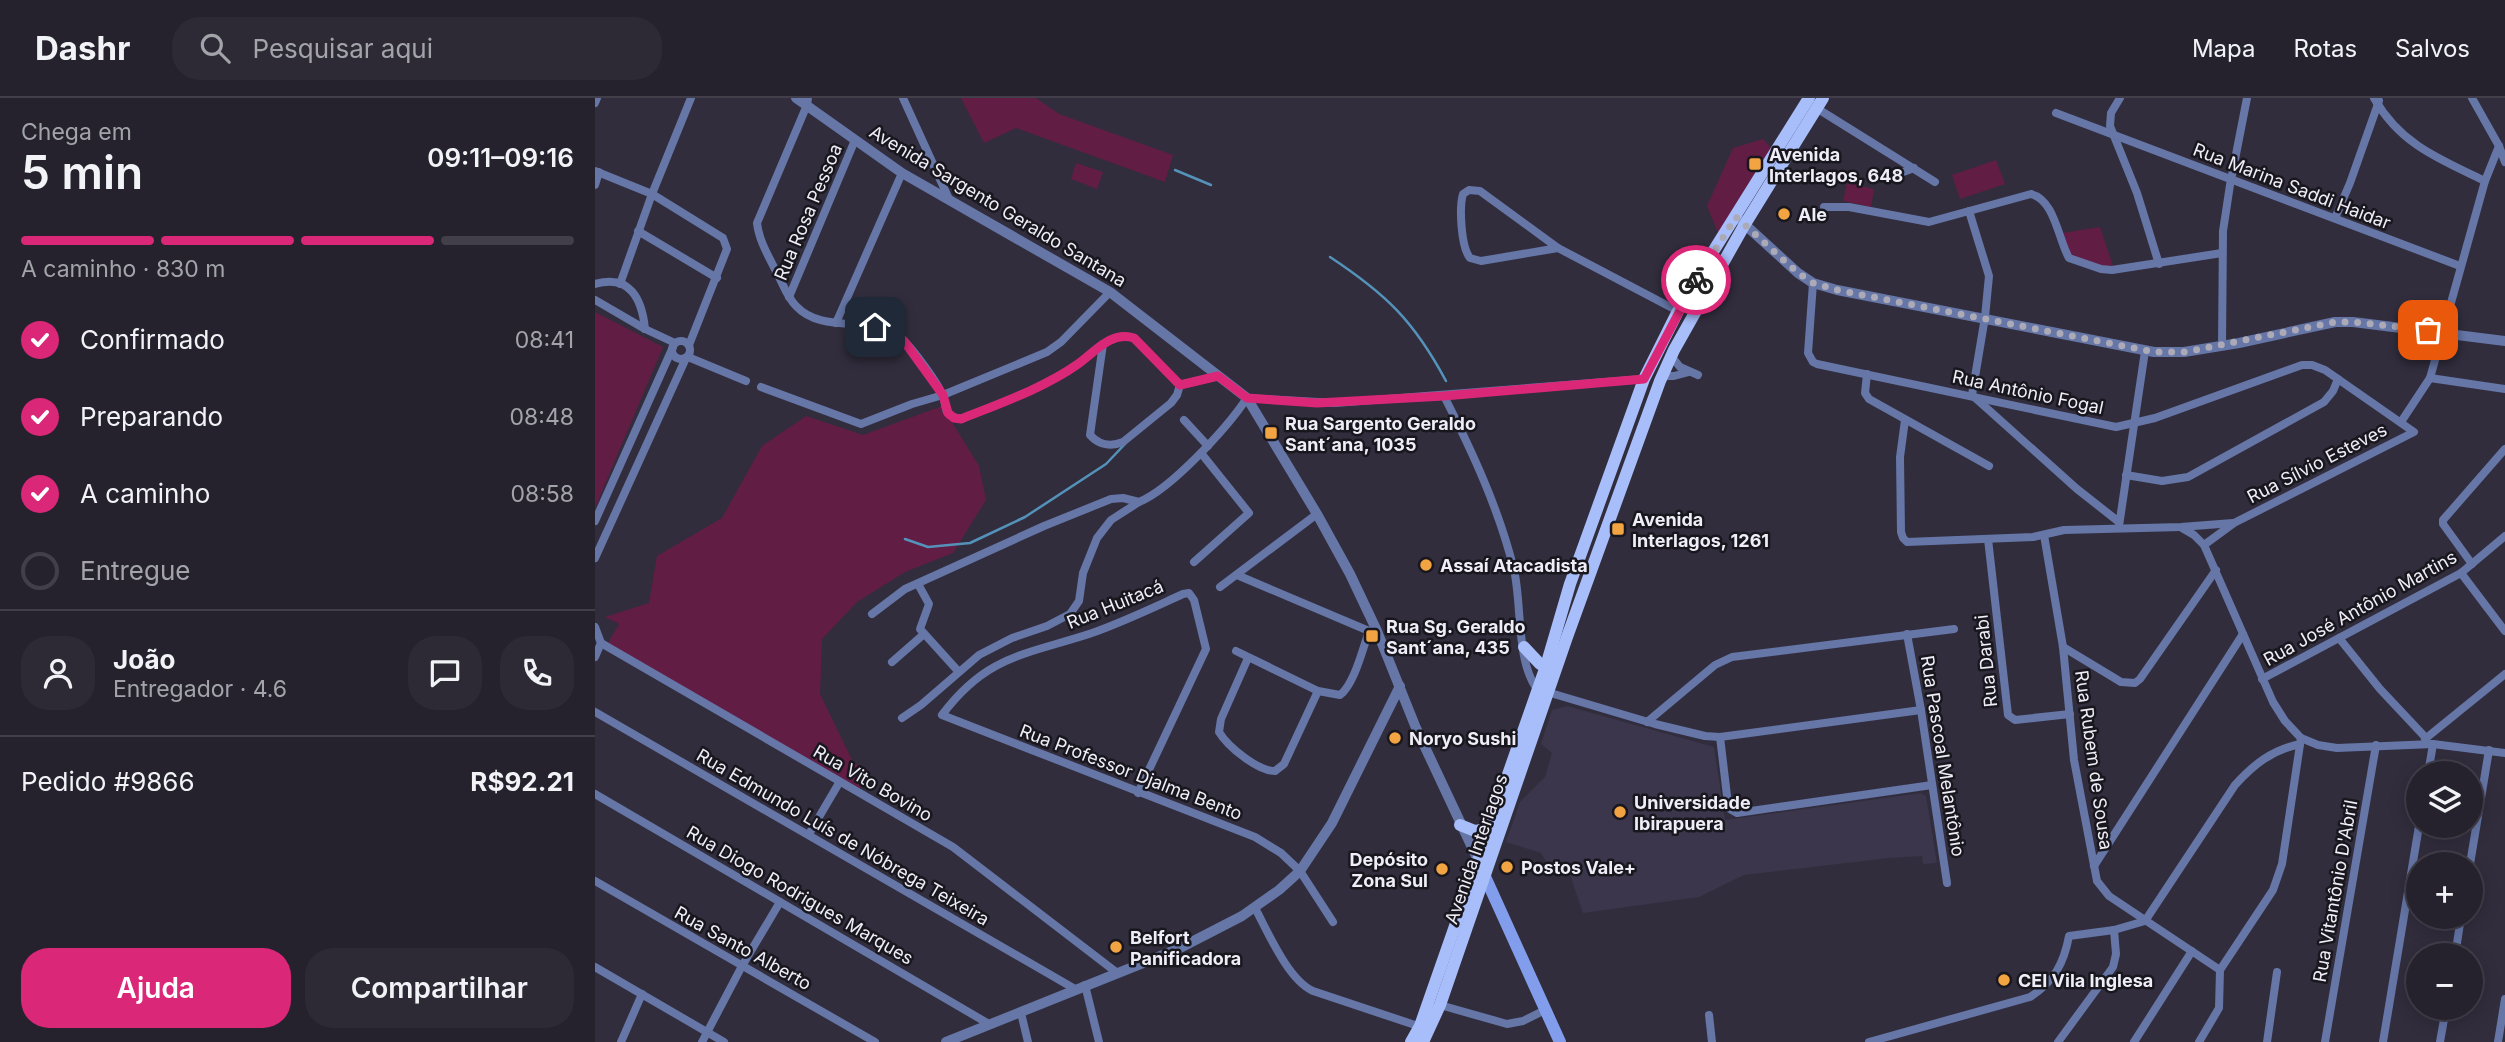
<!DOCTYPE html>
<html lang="pt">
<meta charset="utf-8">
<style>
body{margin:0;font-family:Inter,sans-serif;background:#2d2a36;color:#f1f3f6;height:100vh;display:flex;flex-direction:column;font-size:26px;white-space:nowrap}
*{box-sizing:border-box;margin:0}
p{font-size:23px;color:#a3a4aa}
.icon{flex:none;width:38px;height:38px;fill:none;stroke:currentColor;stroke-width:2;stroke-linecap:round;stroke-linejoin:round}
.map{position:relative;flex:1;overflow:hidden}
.drawer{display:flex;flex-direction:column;background:#25222e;width:595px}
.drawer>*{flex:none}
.fabs{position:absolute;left:1811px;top:663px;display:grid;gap:14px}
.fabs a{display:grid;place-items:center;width:77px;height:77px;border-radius:50%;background:#25222e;box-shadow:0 4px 18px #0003,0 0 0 2px #423f4a;font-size:35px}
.pin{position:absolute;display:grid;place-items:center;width:60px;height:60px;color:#fff;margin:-30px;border-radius:14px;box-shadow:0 4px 10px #0006}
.courier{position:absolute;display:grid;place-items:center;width:70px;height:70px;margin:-35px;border:5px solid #db2777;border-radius:50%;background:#fff;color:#222;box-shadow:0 2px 9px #0007}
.overview em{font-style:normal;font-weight:600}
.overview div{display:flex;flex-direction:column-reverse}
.overview{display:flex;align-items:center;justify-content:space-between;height:119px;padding:0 21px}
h1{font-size:46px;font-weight:600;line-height:52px}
.bar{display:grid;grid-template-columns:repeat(4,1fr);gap:10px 7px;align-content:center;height:84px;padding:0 21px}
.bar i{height:9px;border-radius:5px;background:#423f4a}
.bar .on{background:#db2777}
.bar p{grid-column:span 4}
.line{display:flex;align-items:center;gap:18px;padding:0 21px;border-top:2px solid #423f4a}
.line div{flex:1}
.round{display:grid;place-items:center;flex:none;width:74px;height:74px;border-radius:28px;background:#2d2a36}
ol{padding:0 21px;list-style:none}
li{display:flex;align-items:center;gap:21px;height:77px}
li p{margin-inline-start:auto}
li .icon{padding:7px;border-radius:50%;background:#db2777;color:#fff;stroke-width:4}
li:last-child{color:#a3a4aa}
li i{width:38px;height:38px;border:4px solid #423f4a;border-radius:50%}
.cta{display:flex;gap:14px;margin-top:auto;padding:14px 21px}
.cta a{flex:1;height:80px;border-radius:28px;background:#db2777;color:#fff;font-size:28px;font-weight:600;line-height:80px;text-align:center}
.cta a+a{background:#2d2a36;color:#f1f3f6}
header{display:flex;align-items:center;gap:42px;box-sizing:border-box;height:98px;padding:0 35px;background:#25222e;border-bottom:2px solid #423f4a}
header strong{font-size:33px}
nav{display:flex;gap:38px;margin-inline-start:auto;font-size:24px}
.search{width:490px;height:63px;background:#2d2a36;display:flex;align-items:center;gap:18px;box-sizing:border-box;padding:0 24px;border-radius:28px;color:#a3a4aa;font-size:26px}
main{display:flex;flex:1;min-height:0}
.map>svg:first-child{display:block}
.built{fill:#3b364b}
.green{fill:#621d45}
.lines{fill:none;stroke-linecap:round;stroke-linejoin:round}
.stream{stroke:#5492ba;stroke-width:2.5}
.minor{stroke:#6576a7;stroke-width:8}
.tertiary{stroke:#6576a7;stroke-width:10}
.secondary{stroke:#829deb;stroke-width:12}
.primary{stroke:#a8befa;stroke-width:12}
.done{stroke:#acaab6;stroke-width:7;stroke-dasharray:0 12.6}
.route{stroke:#db2777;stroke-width:9}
.poi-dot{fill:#f3a442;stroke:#19171e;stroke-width:2.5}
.labels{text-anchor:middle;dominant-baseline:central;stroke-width:5;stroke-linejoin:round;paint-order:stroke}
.poi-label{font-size:18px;font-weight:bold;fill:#efedf7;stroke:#19171e;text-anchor:start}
.street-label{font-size:18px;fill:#efedf7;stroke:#19171e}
</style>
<header>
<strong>Dashr</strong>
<div class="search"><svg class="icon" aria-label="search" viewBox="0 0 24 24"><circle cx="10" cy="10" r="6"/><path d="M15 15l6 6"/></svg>Pesquisar aqui</div>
<nav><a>Mapa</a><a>Rotas</a><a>Salvos</a></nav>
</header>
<main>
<section class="drawer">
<div class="overview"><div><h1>5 min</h1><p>Chega em</p></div><em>09:11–09:16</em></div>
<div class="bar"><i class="on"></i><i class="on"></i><i class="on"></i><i></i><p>A caminho · 830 m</p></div>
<ol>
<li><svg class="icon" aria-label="check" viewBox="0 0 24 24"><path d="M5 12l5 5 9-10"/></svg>Confirmado<p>08:41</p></li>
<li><svg class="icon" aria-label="check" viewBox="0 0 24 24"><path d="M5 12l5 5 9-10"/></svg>Preparando<p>08:48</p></li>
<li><svg class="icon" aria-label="check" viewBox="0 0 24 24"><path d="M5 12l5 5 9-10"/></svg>A caminho<p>08:58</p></li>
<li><i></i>Entregue</li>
</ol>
<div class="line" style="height:126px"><a class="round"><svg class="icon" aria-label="person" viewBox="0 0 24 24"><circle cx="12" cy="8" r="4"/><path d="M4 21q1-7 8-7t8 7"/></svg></a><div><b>João</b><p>Entregador · 4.6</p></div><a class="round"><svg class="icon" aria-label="chat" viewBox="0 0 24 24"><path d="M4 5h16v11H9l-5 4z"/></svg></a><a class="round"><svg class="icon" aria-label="phone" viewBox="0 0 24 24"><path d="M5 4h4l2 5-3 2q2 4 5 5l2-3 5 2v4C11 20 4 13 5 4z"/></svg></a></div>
<div class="line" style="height:91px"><div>Pedido #9866</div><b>R$92.21</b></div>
<div class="cta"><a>Ajuda</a><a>Compartilhar</a></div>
</section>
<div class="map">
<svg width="1910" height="944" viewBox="0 0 1910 944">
<rect width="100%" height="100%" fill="#312d3d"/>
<path class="built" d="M 972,608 L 1119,649 L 1130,722 L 1326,695 L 1331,698 L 1342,765 L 1328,766 L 1327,758 L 1294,760 L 1149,777 L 1104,799 L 988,815 L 973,771 L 958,777 L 946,755 L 911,744 L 925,704 L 950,679 L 957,655 L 946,646 L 957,612 Z"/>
<g class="green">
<path d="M 366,0 L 441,0 L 464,16 L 578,57 L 570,84 L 421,30 L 389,45 Z"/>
<path d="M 1168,41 L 1178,52 L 1124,137 L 1112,108 L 1138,50 Z"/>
<path d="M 1401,62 L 1410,86 L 1365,101 L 1357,77 Z"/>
<path d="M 481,65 L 508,74 L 502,91 L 476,81 Z"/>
<path d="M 1252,85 L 1279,91 L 1276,109 L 1248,103 Z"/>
<path d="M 1505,129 L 1518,168 C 1506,168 1486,165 1477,157 C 1472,152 1470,142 1467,135 Z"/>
<path d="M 0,214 L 68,249 L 0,410 Z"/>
<path d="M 347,308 L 384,368 L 391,402 L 358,455 L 310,474 L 262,504 L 227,541 L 225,596 L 258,664 L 275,674 L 264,692 L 13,545 L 24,526 L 10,519 L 54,505 L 62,458 L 127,420 L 167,348 L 211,318 L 268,337 Z"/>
</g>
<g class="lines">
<g class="stream">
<path d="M 580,72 L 616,87"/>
<path d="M 735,159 C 791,196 819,223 851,283"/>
<path d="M 310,441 L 333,449 L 375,445 L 430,419 L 511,366 L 530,346"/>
</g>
<g class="minor">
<path d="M 213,0 L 212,7 L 162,125 C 164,143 174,159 182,175 C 188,186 192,199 201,208 C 229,238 280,215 307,241 C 318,251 343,285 348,298 C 350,303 350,310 352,314 C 355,319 361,320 366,321 C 406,305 449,290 483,266 C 501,253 516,233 539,240 L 585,287 L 582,297 L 576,305 L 528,344 C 516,349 504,347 495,337 L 508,246"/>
<path d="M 308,0 L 354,101"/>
<path d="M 1525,0 L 1516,15 L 1515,28 L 1542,95 L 1564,166"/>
<path d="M 1779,0 C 1805,46 1844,61 1890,83"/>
<path d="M 1877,0 L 1904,48 L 1910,64"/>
<path d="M 0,5 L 2,0"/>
<path d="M 1223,11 L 1340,84"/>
<path d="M 1461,15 L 1865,168"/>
<path d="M 0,73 L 57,96 L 128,140 L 132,151 L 94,247"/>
<path d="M 1303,76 L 1319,70"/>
<path d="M 0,87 L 4,74"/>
<path d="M 1229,109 L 1254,109 L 1334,124 L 1436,96 C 1460,102 1463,141 1474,160 L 1506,171 L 1517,172 L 1627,155"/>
<path d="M 1374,113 L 1394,178 L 1390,219 L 1377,297 L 1482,391 L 1524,424"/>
<path d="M 1740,120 L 1755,85 L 1784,3"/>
<path d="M 43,133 L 122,180"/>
<path d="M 963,150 L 886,163 L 875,160 C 866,149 864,110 868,96 L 874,92 L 885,93 L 963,150 L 1083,213"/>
<path d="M 1218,185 L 1213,255 L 1218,264 L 1222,266 L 1521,329 L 1560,320 L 1707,267 L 1717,267 L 1730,272 L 1819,334 L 1639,425 L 1609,447"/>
<path d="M 0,186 C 35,176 47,201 50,231"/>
<path d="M 25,186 L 57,96 L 96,0"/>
<path d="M 194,199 L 260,42"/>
<path d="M 0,202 L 50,231 L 80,245"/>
<path d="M 241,225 L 307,75"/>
<circle cx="86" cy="252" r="9"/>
<path d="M 1627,247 L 1628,133 L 1635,87 L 1652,0"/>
<path d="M 1076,258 L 1085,269 L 1103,277"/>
<path d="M 93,259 L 151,283"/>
<path d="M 1272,276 L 1270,295 L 1274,301 L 1394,368"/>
<path d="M 1067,278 L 1079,278 L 1094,274"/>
<path d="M 1835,280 L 1910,291"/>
<path d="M 585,287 L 623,278"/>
<path d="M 166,289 L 266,326 L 317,306 L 348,297 L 452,254 L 466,244 L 515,194"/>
<path d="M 849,298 C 877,353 904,411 919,472 C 927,506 921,563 942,591 L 1060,626 L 1110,638 L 1125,639 L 1326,612"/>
<path d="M 589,322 L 613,348"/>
<path d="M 1310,322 L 1305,359 L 1306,434 L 1308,440 L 1312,444 L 1438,439 L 1469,432 L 1586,429 L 1638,425"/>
<path d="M 1806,324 L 1835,280 L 1890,83 L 1904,48"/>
<path d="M 1531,377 L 1567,383 L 1593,379 L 1729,304 L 1738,293 L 1743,281"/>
<path d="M 0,423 L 78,249"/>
<path d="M 1524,428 L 1550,253"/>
<path d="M 1587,430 L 1599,437 L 1609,447 L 1678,604 L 1690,623 L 1706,640 L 1723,647 L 1742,650 L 1838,646 L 1910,655"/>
<path d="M 1449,437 L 1468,549 L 1479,662 L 1502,783 L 1514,798 L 1625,872 L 1678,792 L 1687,766 L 1706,640"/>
<path d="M 1393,441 L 1413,617 L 1420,622 L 1475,616"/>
<path d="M 0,460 L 91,260"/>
<path d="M 599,464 L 654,415 L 606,355"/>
<path d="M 1877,466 L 1848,426 L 1848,422 L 1910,351"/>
<path d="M 1866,475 L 1910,533"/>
<path d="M 642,477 L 774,533 L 778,533"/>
<path d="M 323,486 L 334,506 L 325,531 L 363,573"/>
<path d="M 625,489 L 722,416"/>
<path d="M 277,516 L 310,491 L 449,428 L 516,401 L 528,400 L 544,404 C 576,391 632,330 652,300 L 740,305 L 1049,281"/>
<path d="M 0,529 L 6,545 L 0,559"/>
<path d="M 1312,536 L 1326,612 L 1352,785"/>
<path d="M 1744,540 L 1785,591 L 1831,640"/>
<path d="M 6,545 L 358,749 L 521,874"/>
<path d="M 1468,549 L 1526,584 L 1540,585 L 1545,581 L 1621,472"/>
<path d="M 641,553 L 723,593 L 745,597 C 759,587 768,550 774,533"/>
<path d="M 653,560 L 626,621 L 624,634 C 633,649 663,673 680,673 L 689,666 L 723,593"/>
<path d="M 297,564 L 329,536"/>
<path d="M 1667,581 L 1866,475 L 1910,438"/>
<path d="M 0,614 L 480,891"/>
<path d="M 307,620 L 326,607 L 384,557 L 417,540 L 452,528 L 475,516 L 484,503 L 488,475 L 502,440 L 516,422 L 544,404"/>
<path d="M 1052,624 L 1120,567 L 1137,559 L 1359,531"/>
<path d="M 1125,639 L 1133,706 L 1135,711 L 1142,715 L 1337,687"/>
<path d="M 1830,641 L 1910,576"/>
<path d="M 1833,676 L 1838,646"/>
<path d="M 543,695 L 611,551 L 599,502 L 594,495 L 588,496 C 557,510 526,525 494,536 C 429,557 391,558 347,617 L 660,739 L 686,755 L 705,773 L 738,824"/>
<path d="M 0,696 L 394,926"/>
<path d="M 214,736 L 244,685"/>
<path d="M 1875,766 L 1894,652"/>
<path d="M 1499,768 L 1648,536"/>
<path d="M 0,783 L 280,944"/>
<path d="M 660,810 C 673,834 693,882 718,893 L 826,929"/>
<path d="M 1860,858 L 1866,819"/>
<path d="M 0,869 L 129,944"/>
<path d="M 490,887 L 504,944"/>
<path d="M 845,907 L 912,926 L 928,923 L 950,912"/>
<path d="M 426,915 L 433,944"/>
<path d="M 1114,917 L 1117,944"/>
<path d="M 26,944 L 47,896"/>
<path d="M 107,944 L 147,868 L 185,804"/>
<path d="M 1274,944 L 1435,899 C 1459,884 1469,865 1474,838 L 1519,832 L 1550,823 L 1640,687 C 1659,666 1677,652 1705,646"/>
<path d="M 1463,944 L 1518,869 L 1521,856 L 1519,832"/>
<path d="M 1539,944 L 1597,853"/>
<path d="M 1604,944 L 1624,910 L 1625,872"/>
<path d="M 1672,944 L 1682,874"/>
<path d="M 1730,944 L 1781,647"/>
<path d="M 1788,944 L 1824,728"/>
<path d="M 1845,944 L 1851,910"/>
<path d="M 1903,944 L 1910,901"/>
</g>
<g class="tertiary">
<path d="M 201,0 L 307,75 L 515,194 L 652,300 L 722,416 L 755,476 L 782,533 L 821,630 L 883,762"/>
<path d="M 1146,123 L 1203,175 L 1218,185 L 1242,192 L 1559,254 L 1589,254 L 1644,245 L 1740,224 L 1758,224 L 1910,243"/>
<path d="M 351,944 L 583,851 L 647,818 L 684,792 L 705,773 L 737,725 L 805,588"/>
</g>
<path class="secondary" d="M 887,772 L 965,944"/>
<g class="primary">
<path d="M 929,549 L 945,566 L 959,568"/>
<path d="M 865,727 L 880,733 L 894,730"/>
<path d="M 816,944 L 825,928 L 951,568 L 975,486 L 1049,281 L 1083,213 L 1109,168 L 1214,0"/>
<path d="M 828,944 L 845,907 L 972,539 L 1065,283 L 1079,252 L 1150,126 L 1228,0"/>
</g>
</g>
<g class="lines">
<path class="done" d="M 1101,182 L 1141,119 L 1203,175 L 1218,185 L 1242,192 L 1559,254 L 1590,254 L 1740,224 L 1758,224 L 1833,232"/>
<path class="route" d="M 280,229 L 300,235 L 309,243 L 348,297 L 353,315 L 359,320 L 366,321 C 406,305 449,290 483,266 C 501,253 516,233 539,240 L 585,287 L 623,278 L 652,300 L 722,305 L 849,298 L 1049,281 L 1101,182"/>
</g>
<g class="poi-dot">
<rect x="1153" y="59" width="14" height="14" rx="3.5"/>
<circle cx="1189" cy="116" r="7"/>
<rect x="669" y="328" width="14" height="14" rx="3.5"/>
<rect x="1016" y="424" width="14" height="14" rx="3.5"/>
<circle cx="831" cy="467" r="7"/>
<rect x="770" y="531" width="14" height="14" rx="3.5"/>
<circle cx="800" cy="640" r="7"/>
<circle cx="1025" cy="714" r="7"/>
<circle cx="912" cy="769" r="7"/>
<circle cx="847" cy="771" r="7"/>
<circle cx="521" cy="849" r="7"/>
<circle cx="1409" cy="882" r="7"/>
</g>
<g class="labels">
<g class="poi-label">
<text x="1174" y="56">Avenida<tspan x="1174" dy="21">Interlagos, 648</tspan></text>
<text x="1203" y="116">Ale</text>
<text x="690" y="325">Rua Sargento Geraldo<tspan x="690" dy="21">Sant´ana, 1035</tspan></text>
<text x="1037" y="421">Avenida<tspan x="1037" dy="21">Interlagos, 1261</tspan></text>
<text x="845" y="467">Assaí Atacadista</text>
<text x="791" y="528">Rua Sg. Geraldo<tspan x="791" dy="21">Sant´ana, 435</tspan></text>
<text x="814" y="640">Noryo Sushi</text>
<text x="1039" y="704">Universidade<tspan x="1039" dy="21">Ibirapuera</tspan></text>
<text x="833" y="761" text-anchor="end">Depósito<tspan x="833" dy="21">Zona Sul</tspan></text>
<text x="926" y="769">Postos Vale+</text>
<text x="535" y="839">Belfort<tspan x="535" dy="21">Panificadora</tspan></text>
<text x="1423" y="882">CEI Vila Inglesa</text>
</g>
<g class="street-label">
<text transform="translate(1697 88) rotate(21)">Rua Marina Saddi Haidar</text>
<text transform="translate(403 108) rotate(31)">Avenida Sargento Geraldo Santana</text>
<text transform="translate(213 114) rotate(-67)">Rua Rosa Pessoa</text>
<text transform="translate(1433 294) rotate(12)">Rua Antônio Fogal</text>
<text transform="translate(1722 365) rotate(-27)">Rua Sílvio Esteves</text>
<text transform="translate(520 506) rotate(-22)">Rua Huitacá</text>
<text transform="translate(1765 510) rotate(-29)">Rua José Antônio Martins</text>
<text transform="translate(1391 563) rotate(-96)">Rua Darabi</text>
<text transform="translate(1348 658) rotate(81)">Rua Pascoal Melantônio</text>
<text transform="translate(1499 662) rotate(82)">Rua Rubem de Sousa</text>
<text transform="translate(536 674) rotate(21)">Rua Professor Djalma Bento</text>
<text transform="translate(278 685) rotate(30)">Rua Vito Bovino</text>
<text transform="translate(248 739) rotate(30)">Rua Edmundo Luís de Nóbrega Teixeira</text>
<text transform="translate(881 751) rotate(-71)">Avenida Interlagos</text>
<text transform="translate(1740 793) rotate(-80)">Rua Vitantônio D'Abril</text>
<text transform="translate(205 797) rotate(30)">Rua Diogo Rodrigues Marques</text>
<text transform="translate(148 850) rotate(29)">Rua Santo Alberto</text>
</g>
</g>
</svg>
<div class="fabs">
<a><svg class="icon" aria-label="layers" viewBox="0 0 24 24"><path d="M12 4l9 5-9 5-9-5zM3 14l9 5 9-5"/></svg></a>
<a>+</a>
<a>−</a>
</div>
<div class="pin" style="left:1833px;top:232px;background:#ea580c"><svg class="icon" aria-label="bag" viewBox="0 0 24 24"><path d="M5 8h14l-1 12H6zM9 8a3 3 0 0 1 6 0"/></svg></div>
<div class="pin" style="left:280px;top:229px;background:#1f2937"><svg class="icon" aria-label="home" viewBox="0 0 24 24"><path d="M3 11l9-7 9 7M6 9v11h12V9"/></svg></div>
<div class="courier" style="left:1101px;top:182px"><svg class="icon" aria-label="bike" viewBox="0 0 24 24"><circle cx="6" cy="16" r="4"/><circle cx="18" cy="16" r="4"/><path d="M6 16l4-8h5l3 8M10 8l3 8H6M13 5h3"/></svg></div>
</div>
</main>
